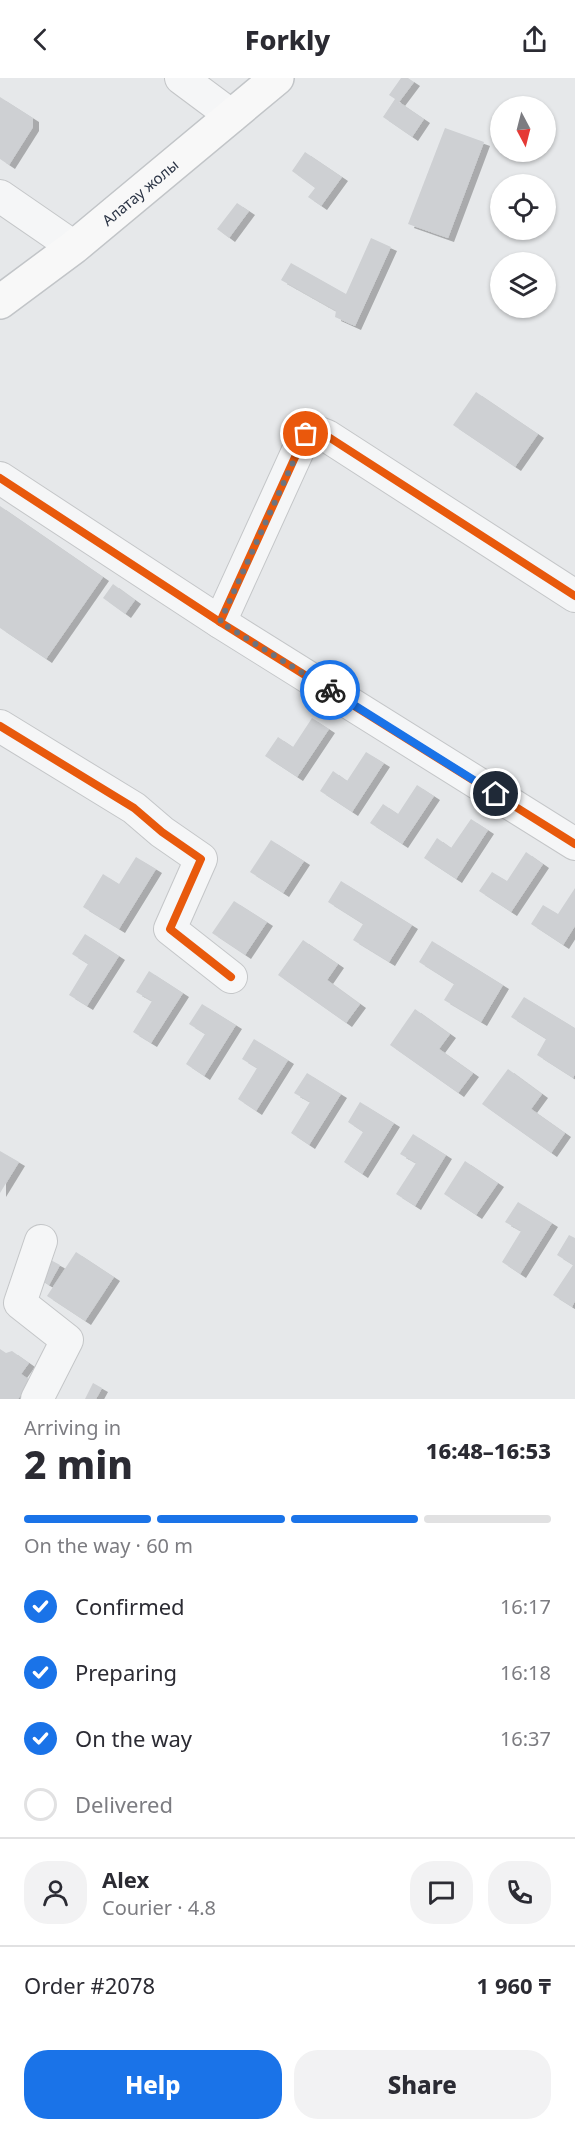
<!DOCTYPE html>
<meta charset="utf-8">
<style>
body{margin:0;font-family:"Noto Sans",sans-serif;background:#f2f2f3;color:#2b2b33;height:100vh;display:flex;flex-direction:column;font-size:22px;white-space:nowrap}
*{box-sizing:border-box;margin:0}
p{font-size:20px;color:#7c7c81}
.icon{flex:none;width:33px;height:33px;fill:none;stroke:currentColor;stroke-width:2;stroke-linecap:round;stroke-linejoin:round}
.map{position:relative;height:1321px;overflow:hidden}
.details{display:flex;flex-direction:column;background:#fff;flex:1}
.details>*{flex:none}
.needle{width:39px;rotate:173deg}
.buttons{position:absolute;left:490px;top:18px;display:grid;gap:12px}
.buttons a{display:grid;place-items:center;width:66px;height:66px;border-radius:50%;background:#fff;box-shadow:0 2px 4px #0004;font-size:30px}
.pin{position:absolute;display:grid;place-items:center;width:51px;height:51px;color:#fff;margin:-26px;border:3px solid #fff;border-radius:50%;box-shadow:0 2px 6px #0007}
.courier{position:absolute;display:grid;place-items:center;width:60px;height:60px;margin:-30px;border:4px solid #1a73e8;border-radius:50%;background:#fff;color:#222;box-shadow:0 2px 8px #0007}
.headline em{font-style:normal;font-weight:800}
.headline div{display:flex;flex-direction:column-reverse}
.headline{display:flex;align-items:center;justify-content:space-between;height:102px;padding:0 24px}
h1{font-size:39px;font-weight:800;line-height:45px}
.bar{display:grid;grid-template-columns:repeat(4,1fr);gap:9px 6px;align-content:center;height:72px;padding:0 24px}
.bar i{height:8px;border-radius:4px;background:#e1e1e2}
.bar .current{background:#1a73e8}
.bar p{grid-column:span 4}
.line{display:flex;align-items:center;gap:15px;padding:0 24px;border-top:2px solid #e1e1e2}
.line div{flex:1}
.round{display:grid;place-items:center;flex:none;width:63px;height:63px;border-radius:24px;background:#f2f2f3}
ol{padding:0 24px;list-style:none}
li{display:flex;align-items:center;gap:18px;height:66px}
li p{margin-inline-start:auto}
li .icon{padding:6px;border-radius:50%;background:#1a73e8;color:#fff;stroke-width:4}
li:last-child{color:#7c7c81}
li i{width:33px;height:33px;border:3px solid #e1e1e2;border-radius:50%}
.button{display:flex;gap:12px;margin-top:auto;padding:12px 24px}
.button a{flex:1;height:69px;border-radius:24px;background:#1a73e8;color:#fff;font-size:24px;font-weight:800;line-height:69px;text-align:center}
.button a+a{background:#f2f2f3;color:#2b2b33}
header{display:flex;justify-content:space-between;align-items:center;height:78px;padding:0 24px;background:#fff;font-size:27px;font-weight:800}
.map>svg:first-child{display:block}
.building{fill:#ced0d3;filter:url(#shadow)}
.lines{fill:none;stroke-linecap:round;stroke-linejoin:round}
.minor-casing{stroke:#c4c6c8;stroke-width:34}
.major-casing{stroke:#c2c5c8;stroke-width:36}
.minor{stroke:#f5f6f7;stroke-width:32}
.major{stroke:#f8f8f8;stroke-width:33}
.cycleway-casing{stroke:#f4f6f9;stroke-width:11}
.cycleway{stroke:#e8590c;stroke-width:8}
.done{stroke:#6c737f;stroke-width:6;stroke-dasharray:0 10.8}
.route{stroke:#1a73e8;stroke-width:8}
.labels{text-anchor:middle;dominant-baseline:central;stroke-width:6;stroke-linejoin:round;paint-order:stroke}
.street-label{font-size:15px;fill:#2b3445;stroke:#f4f6f9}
</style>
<header><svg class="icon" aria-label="back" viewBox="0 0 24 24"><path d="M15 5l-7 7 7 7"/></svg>Forkly<svg class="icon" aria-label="share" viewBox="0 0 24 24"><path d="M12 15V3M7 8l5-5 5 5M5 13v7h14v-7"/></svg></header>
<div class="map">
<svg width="575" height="1321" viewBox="0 0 575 1321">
<defs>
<filter id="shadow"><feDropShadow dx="6" dy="4" stdDeviation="0" flood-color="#0004"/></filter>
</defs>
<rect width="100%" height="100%" fill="#e6e8ea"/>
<g class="building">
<path d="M 401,0 L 408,0 L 414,4 L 399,24 L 424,41 L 412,59 L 383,39 L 395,21 L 389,17 Z"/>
<path d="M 0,19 L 33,40 L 33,49 L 9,87 L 0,81 Z"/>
<path d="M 445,50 L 484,64 L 448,160 L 408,146 Z"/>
<path d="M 305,74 L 342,99 L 321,128 L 308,119 L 315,110 L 292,93 Z"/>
<path d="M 237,125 L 249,133 L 229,160 L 217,151 Z"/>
<path d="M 371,160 L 391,169 L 355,248 L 335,239 L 336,233 L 281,202 L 291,185 L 346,216 Z"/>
<path d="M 476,314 L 538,356 L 515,389 L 453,347 Z"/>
<path d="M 0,428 L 103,499 L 46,581 L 0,550 Z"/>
<path d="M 113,506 L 135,522 L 125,536 L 103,520 Z"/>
<path d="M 312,640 L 329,651 L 297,699 L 265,678 L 278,659 L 293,669 Z"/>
<path d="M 366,674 L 384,685 L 352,734 L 320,713 L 333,693 L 347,703 Z"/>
<path d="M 417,707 L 434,718 L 402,766 L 370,745 L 383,726 L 398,736 Z"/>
<path d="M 471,741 L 488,752 L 456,801 L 424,780 L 437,760 L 451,770 Z"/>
<path d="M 271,762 L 304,783 L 283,815 L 250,794 Z"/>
<path d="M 526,774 L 543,786 L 511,834 L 479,813 L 492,794 L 507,803 Z"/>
<path d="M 136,779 L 156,791 L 119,851 L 83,829 L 103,796 L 119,806 Z"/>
<path d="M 341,803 L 412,847 L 389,884 L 353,862 L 363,846 L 328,824 Z"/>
<path d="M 575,810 L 575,848 L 563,867 L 531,846 L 543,827 L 558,836 Z"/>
<path d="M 234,823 L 267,844 L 245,877 L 212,855 Z"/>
<path d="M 85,856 L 119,878 L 87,928 L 69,917 L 88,886 L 72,876 Z"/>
<path d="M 303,862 L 338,886 L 327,902 L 360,926 L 346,945 L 278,897 Z"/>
<path d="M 432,863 L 503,907 L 481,944 L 444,922 L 454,906 L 419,884 Z"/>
<path d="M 149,893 L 183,915 L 151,965 L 133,954 L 152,923 L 136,914 Z"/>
<path d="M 524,919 L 575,950 L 575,996 L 573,1000 L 537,977 L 546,961 L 511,939 Z"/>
<path d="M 202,926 L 236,947 L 204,998 L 186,986 L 205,956 L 189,946 Z"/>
<path d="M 415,931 L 450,956 L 439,971 L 473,995 L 458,1015 L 390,967 Z"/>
<path d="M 254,961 L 288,982 L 256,1033 L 238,1021 L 257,990 L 242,981 Z"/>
<path d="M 508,991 L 542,1016 L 531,1031 L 565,1055 L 551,1075 L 482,1026 Z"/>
<path d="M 307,995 L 341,1016 L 309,1067 L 291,1055 L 310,1024 L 294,1015 Z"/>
<path d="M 360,1024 L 394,1045 L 362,1096 L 344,1084 L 363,1054 L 348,1044 Z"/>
<path d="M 413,1056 L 446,1077 L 415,1128 L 396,1116 L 416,1085 L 400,1076 Z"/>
<path d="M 0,1073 L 19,1084 L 0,1115 Z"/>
<path d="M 465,1083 L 498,1105 L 476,1137 L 444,1116 Z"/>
<path d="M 518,1124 L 552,1145 L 520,1196 L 502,1184 L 521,1153 L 505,1144 Z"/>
<path d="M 569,1157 L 575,1160 L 575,1223 L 572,1229 L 553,1217 L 573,1187 L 557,1177 Z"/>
<path d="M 76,1174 L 114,1199 L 85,1243 L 47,1218 Z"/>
<path d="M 47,1180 L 60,1187 L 49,1207 L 36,1199 Z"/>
<path d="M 0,1271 L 6,1275 L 12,1273 L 29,1285 L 21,1296 L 31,1303 L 18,1321 L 0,1321 Z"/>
<path d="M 93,1305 L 102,1310 L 96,1321 L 85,1321 Z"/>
</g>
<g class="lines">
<g class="minor-casing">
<g id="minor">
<path d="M 181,0 L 232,38"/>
<path d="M 0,118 L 74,169"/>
<path d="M 0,400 L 220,544 L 575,766"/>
<path d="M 220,544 L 306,355 L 317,354 L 327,358 L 575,518"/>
<path d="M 0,648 L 134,730 L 162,754 L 201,781 L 170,851 L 231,899"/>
<path d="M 37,1321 L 67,1262 L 20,1225 L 41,1163"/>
</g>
</g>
<g class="major-casing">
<g id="major">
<path id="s1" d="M 0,224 L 74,169 L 277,0"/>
</g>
</g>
<use href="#minor" class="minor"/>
<use href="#major" class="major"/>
<g class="cycleway-casing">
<g id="cycleway">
<path d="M 0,400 L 220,544 L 575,766"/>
<path d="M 220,544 L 306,355 L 317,354 L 327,358 L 575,518"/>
<path d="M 0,648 L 134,730 L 162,754 L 201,781 L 170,851 L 231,899"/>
</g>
</g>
<use href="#cycleway" class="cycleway"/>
</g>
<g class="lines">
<path class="done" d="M 306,356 L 220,544 L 330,612"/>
<path class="route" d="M 330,612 L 496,716"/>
</g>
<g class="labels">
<g class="street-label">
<text stroke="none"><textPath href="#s1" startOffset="178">Алатау жолы</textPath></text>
</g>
</g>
</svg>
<div class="buttons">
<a><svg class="needle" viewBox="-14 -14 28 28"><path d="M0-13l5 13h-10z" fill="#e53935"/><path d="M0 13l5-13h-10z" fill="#7c7c81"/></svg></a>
<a><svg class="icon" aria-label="locate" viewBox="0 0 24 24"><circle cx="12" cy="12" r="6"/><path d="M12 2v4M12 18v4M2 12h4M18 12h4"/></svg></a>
<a><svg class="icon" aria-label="layers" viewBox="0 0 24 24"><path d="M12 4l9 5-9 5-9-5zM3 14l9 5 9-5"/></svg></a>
</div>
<div class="pin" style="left:306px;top:356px;background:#ea580c"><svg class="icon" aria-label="bag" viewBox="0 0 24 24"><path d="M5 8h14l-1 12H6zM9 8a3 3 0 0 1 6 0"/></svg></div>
<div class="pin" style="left:496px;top:716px;background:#1f2937"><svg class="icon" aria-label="home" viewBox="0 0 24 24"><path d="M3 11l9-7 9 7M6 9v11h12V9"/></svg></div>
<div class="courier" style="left:330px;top:612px"><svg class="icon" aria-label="bike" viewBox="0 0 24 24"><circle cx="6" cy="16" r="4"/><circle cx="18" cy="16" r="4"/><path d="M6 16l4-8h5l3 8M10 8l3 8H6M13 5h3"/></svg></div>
</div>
<section class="details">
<div class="headline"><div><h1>2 min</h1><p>Arriving in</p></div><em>16:48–16:53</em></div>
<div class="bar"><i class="current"></i><i class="current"></i><i class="current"></i><i></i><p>On the way · 60 m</p></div>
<ol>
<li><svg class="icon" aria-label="check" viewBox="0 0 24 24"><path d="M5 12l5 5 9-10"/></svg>Confirmed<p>16:17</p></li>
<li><svg class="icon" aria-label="check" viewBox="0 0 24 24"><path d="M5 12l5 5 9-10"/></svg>Preparing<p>16:18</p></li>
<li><svg class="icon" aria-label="check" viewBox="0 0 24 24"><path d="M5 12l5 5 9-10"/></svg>On the way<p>16:37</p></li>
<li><i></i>Delivered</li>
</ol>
<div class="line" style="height:108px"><a class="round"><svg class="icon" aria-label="person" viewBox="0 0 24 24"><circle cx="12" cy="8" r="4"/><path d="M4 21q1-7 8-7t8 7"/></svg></a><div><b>Alex</b><p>Courier · 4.8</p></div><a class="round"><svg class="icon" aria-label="chat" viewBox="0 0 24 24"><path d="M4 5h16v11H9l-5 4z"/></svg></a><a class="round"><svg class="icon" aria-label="phone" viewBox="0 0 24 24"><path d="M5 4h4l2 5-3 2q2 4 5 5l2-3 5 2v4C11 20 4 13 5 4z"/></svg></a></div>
<div class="line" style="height:78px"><div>Order #2078</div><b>1 960 ₸</b></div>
<div class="button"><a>Help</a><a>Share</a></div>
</section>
